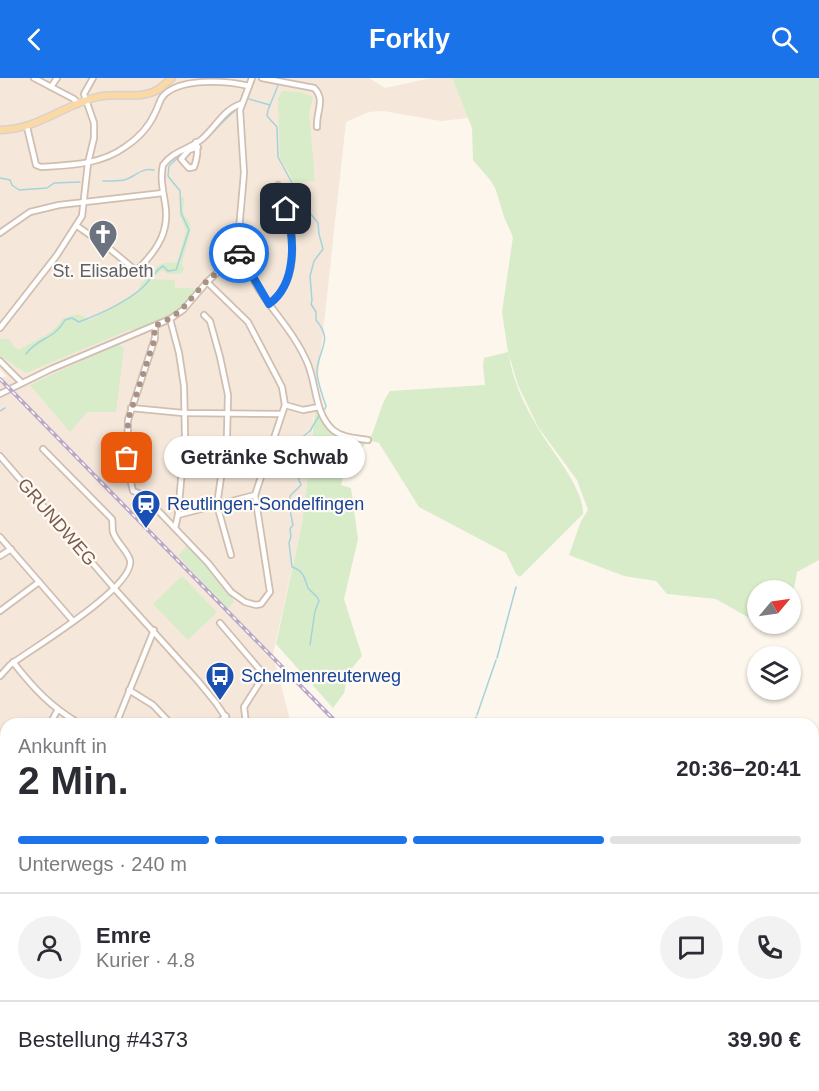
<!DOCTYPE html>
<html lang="de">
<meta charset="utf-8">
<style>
body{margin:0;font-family:Helvetica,sans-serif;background:#f2f2f3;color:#2b2b33;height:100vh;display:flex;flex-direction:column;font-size:22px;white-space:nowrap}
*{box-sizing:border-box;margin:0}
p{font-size:20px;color:#7c7c81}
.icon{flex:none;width:33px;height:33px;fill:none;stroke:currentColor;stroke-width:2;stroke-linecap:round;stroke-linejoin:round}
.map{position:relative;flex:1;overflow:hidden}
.panel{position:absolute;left:0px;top:640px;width:819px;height:374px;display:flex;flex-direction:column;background:#fff;border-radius:18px 18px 0 0;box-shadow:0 2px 4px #0004}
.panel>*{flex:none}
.needle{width:39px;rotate:61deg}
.fabs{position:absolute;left:747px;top:502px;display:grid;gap:12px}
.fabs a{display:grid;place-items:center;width:54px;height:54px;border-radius:50%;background:#fff;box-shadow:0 2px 4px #0004;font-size:30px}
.pin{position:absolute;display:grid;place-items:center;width:51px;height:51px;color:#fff;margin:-26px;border-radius:12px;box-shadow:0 3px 9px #0006}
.courier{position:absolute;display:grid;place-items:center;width:60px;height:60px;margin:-30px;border:4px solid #1a73e8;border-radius:50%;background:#fff;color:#222;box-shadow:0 2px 8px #0007}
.bubble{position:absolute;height:42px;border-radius:21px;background:#fff;box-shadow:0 2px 4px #0004;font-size:20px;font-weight:700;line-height:42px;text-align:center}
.overview em{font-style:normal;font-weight:700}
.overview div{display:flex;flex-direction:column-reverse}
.overview{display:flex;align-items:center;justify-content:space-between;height:102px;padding:0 18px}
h1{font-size:39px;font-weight:700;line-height:45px}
.bar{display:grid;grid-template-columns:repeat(4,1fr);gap:9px 6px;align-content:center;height:72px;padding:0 18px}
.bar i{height:8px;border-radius:4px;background:#e1e1e2}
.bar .selected{background:#1a73e8}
.bar p{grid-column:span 4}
.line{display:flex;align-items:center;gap:15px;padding:0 18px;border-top:2px solid #e1e1e2}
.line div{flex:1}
.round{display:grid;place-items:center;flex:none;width:63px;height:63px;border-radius:32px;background:#f2f2f3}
header{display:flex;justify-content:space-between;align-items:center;height:78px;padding:0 18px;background:#1a73e8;color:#fff;font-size:27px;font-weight:700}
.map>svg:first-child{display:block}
.residential{fill:#f5e8da}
.green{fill:#d8ecc9}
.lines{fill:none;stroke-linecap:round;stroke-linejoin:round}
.stream{stroke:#a5d3da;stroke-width:1.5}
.minor-casing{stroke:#d1beb0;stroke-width:8}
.major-casing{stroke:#dad1cd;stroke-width:9}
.highway-casing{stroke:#dad1cd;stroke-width:10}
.minor{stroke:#fff;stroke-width:4.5}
.major{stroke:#fbd9a5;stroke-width:6}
.highway{stroke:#f7b7a3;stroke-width:7}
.rail-casing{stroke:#b9a8c9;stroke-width:4}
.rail{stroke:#fffaf3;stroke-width:1.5;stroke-dasharray:4.5;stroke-linecap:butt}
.done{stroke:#a89285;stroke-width:6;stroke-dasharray:0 10.8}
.route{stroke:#1a73e8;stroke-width:8}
.labels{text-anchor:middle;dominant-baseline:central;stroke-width:4.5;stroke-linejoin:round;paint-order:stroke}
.worship-label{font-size:18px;fill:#5b616d;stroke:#fffaf3}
.transit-label{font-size:18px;fill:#164399;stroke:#fffaf3;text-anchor:start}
.street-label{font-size:18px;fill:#7a5c4d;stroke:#fffaf3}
</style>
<header><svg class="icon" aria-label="back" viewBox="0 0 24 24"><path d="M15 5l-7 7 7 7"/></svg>Forkly<svg class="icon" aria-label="search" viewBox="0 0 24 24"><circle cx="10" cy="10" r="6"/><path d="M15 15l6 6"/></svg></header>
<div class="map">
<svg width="819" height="1013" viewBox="0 0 819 1013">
<rect width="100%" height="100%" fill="#fdf6ec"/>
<path class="residential" d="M 0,0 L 369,0 L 385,10 L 431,0 L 452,0 L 468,40 L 441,43 L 383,33 L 369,34 L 346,44 L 302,446 L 273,576 L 291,646 L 6,646 L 6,704 L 0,698 L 0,301 L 6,298 L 0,291 Z"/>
<g class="green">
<path d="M 452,0 L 819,0 L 819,482 L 797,494 L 791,527 L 790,513 L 758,513 L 757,540 L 751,541 L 716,521 L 667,516 L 656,503 L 624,498 L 569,477 L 581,443 L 588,432 L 577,402 L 538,349 L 518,307 L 509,277 C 512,301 525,329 538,350 C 551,373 584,410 583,436 L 520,499 L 516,496 L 506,475 L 419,429 L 379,365 L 369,362 C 378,346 379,328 390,313 L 485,307 L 483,288 L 484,280 L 508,274 L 502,234 L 513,159 L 504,139 L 496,112 L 491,103 L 473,82 L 472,50 Z"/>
<path d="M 282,13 L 301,14 L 313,19 L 309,34 L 315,103 L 293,105 C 292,95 283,88 280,79 L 278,21 Z"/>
<path d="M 180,118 L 184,120 L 183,134 L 190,146 L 191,151 L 182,185 L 184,192 L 180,196 L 167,196 L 164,193 L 161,193 L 153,201 L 173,202 L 175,204 L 175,210 L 193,210 L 196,216 L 180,234 L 155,248 L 129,252 L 26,295 L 0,278 L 0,261 L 9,261 L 14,269 L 19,272 C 34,262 54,257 63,240 L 78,236 L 90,242 L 143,210 L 140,210 L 140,207 C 156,193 154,182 177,185 L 186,153 L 180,138 Z"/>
<path d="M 117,266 L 124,270 L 116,334 L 87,334 L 70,354 L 30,307 Z"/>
<path d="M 317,317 C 325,350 337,355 368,362 L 355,380 L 353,396 L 348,396 L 347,400 L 343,399 L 341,407 L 351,410 L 358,461 L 344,521 L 362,578 L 348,595 L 344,615 L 333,630 L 276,566 L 302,446 Z"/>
<path d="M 189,465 L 230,515 L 234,524 L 227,531 L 178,478 Z"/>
<path d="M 182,498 L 217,534 L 188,562 L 153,526 Z"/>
<path d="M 0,802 L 6,804 L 6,1008 L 813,1008 L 813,893 L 819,893 L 819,1013 L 0,1013 Z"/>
</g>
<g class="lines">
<g class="stream">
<path d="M 281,0 L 268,32 L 267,38 L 277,49 L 278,79 L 292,105 L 301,111 L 303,118 L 308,121 L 310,135 L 318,145 L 319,156 L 323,171 L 314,183 L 310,198 L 312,223 L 311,226 L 316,234 L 316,242 C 333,262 320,269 317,291 C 316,299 323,320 326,328 L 325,331"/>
<path d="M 249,21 L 270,27"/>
<path d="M 197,67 C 210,60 222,43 235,33"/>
<path d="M 0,100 L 10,102 L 12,107 L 19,112 L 47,110 L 54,105 L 80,104"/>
<path d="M 103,103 C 110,103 118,103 124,102 C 135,99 142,89 154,92"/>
<path d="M 26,276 C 38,259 54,262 65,242 L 72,240 L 79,244 C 100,236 126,225 143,209 C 151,202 153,194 163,188 L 168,193 L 176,192 L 189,152 L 181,135 L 180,113 L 168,98 L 169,88 L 185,73"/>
<path d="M 0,333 L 5,330"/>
<path d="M 310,567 L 315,533 L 319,523 L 317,519 L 308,510 C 304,499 304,493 292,489 L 289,465 L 291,458 L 290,451 L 293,447 L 290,432 L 290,418 L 301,407 L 295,391 L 301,389 L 298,379 L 303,371 L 301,360 L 310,353 L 320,336"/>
<path d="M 497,580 L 516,509"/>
<path d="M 477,637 L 496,582"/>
<path d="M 473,646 L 476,639"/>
</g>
<g class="minor-casing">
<g id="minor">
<path d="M 34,0 L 74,21 L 78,26"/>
<path d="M 262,0 L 314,10 C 326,21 316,34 317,49"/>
<path d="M 51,9 L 57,0"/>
<path d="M 27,49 L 36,87 L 41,89 C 70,87 100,87 125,69 C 137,61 149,49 155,35 C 158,30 159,23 163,18 C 179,0 224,2 249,8"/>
<path d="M 196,64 C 199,73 197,81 194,89 L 189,90 L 181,81 L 189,72 L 198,69"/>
<path d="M 77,148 L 110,171 L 134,191"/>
<path d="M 0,155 L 30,134 L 59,127 L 163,115"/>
<path d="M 237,174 C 247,183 251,199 258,210 C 274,235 295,256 307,284 C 317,306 314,335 333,352 C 343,360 356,360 368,362"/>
<path d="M 140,189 C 158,171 170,152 165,125 C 163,112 160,100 163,87 C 173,73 190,71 202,61 C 215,50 224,31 241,26"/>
<path d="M 269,226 C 304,200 293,141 278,107"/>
<path d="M 204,237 L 210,243 L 220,279 L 228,317 L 227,357 L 217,427 L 231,477"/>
<path d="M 170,241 L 179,275 L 184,308 L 185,357 L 178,437 L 175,450"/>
<path d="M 155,248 L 155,260 L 128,342 L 127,388 L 133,413 L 141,416 L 148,422 L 208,485 L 231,514 L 245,524 L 256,527 L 261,526 L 270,514 L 255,417 L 285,327 L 282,309 L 248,244 L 207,204"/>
<path d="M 0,250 L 57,177 L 82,138 L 88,85 L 94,60 L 94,45 L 84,16 L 93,0"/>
<path d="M 0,283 L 22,305"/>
<path d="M 0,316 L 51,291 L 170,241 L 183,232 L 207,204 L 230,183 L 237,174 L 244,95 L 240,32 L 252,0"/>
<path d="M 285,327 L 303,332 L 319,329"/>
<path d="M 131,330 L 183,335 L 281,336"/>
<path d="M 0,378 L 114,510 L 198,603 L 216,625 L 230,646"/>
<path d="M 178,437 L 255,417"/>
<path d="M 0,459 L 73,543"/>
<path d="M 0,478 L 11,471"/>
<path d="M 0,533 L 39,504"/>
<path d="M 220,545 L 260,592 L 263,599 L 244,629 L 246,646"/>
<path d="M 13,584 C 34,611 51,629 80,646"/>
<path d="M 0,598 L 10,587 C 31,571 136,509 130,482 C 127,472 116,464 113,454 C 112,450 113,445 112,441 L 43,371"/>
<path d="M 129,612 L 153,627 L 171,646"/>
<path d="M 50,646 L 57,633"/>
<path d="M 116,646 L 154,552"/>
<path d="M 217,646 L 226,638"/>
<path d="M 0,683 L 6,685"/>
<path d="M 0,718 L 6,721"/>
</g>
</g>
<g class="major-casing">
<path id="major" d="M 0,52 C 39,51 61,28 97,19 C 116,14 140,22 157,12 C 162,9 167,4 172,0"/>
</g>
<g class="highway-casing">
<g id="highway">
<path d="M 0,769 L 6,771"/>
<path d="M 0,778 L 6,780"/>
<path d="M 813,872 L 819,873"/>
<path d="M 813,879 L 819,880"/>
</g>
</g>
<use href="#minor" class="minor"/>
<use href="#major" class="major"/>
<use href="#highway" class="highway"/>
<g class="rail-casing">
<g id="rail">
<path d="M 0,301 L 338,646"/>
<path d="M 813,827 L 819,828"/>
</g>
</g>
<use href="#rail" class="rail"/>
</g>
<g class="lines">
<path class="done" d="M 127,380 L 128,342 L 155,260 L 154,248 C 183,237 187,223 207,203 C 217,194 230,186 237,174 L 239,175"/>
<path class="route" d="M 239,175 L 269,226 C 297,206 295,161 286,131"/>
</g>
<defs>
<g id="church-pin" transform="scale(1.5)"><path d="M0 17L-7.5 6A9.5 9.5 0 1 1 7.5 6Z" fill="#6b7280" stroke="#fffaf3"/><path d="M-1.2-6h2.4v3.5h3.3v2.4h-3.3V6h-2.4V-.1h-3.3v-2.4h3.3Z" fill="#fff"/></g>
<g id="station-pin" transform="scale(1.5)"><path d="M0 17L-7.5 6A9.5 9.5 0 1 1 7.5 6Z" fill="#1a4fb4" stroke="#fffaf3"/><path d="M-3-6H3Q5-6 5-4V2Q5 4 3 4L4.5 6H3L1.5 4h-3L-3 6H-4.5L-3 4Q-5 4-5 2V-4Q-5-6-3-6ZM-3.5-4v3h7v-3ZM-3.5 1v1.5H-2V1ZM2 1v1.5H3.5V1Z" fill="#fff"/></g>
<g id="bus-pin" transform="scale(1.5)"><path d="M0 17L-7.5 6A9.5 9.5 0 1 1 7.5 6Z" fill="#1a4fb4" stroke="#fffaf3"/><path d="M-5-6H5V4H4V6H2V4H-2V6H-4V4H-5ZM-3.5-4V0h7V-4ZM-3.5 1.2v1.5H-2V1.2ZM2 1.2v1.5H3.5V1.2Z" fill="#fff"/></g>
</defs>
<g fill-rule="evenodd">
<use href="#church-pin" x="103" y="156"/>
<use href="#station-pin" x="146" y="426"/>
<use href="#bus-pin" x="220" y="598"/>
</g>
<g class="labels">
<g class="worship-label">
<text x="103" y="193">St. Elisabeth</text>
</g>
<g class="transit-label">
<text x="167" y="426">Reutlingen-Sondelfingen</text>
<text x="241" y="598">Schelmenreuterweg</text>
</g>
<g class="street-label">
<text transform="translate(57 444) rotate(49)">GRUNDWEG</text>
</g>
</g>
</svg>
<div class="fabs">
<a><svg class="needle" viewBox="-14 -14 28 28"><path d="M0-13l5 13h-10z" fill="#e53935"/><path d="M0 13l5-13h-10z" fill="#7c7c81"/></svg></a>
<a><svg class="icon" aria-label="layers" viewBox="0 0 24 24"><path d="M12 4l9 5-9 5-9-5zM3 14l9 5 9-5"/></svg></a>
</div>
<div class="pin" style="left:127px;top:380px;background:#ea580c"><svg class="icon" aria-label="bag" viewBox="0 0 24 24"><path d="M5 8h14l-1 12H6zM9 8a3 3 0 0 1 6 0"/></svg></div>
<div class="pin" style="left:286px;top:131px;background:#1f2937"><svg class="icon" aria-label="home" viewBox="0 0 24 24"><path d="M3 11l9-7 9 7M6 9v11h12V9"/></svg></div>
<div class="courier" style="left:239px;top:175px"><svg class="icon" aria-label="car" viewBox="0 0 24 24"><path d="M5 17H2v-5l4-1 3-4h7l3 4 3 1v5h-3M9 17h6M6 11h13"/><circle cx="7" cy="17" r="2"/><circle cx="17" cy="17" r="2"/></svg></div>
<div class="bubble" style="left:164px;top:358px;width:201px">Getränke Schwab</div>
<section class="panel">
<div class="overview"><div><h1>2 Min.</h1><p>Ankunft in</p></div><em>20:36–20:41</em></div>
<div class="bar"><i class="selected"></i><i class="selected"></i><i class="selected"></i><i></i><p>Unterwegs · 240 m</p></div>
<div class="line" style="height:108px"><a class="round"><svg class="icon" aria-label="person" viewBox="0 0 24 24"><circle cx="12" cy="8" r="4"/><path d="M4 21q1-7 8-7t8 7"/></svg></a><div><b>Emre</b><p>Kurier · 4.8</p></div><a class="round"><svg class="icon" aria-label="chat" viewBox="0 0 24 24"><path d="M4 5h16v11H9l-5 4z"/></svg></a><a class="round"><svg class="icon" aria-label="phone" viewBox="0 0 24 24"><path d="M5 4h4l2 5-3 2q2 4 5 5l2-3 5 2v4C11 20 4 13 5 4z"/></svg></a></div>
<div class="line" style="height:78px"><div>Bestellung #4373</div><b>39.90 €</b></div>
</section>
</div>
